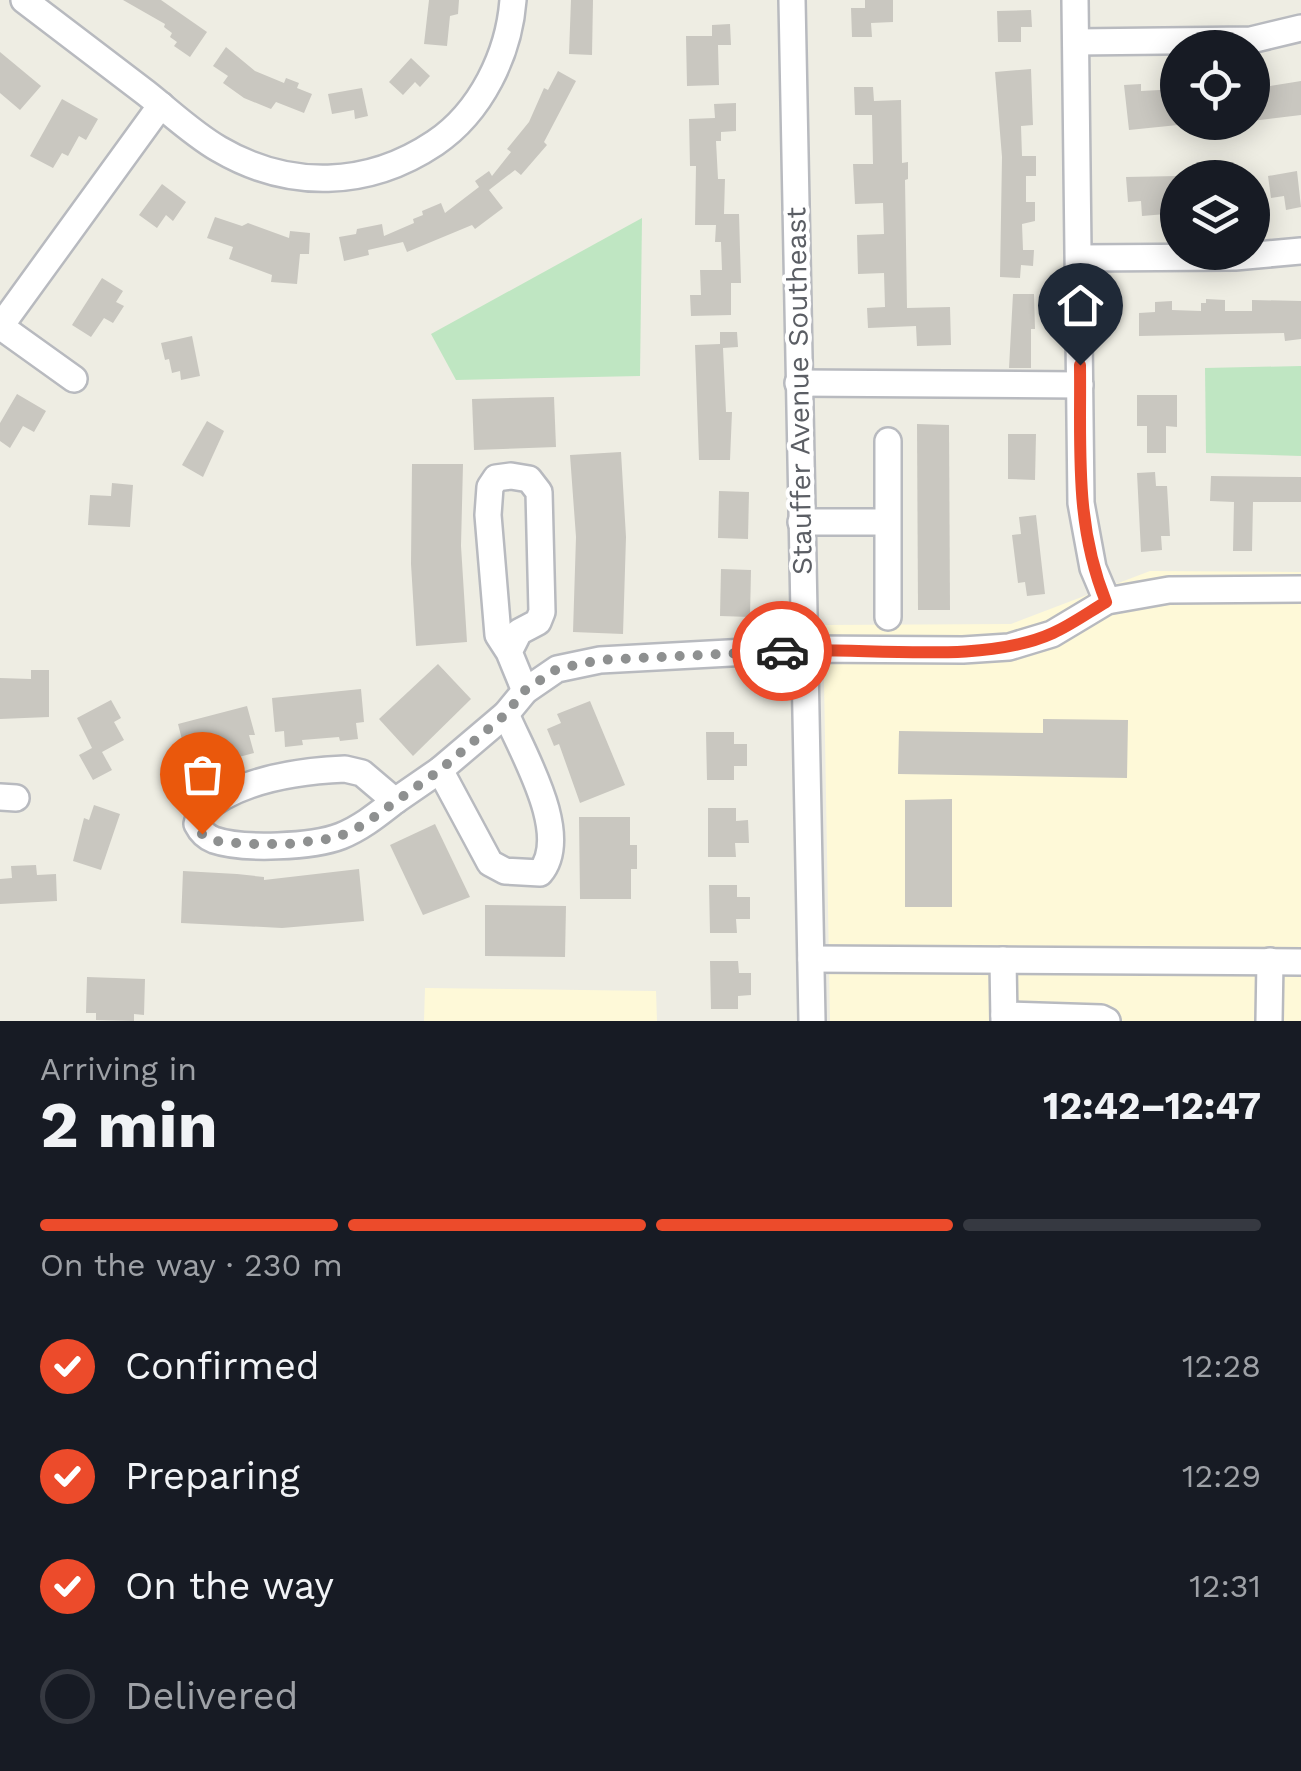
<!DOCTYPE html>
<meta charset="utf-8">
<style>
body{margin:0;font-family:"Work Sans",sans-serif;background:#242831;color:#f1f3f6;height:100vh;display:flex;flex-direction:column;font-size:38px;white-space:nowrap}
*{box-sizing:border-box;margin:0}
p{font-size:32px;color:#9ea1a6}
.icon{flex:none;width:55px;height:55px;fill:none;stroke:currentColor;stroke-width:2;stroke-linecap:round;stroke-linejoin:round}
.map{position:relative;height:1021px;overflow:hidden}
.details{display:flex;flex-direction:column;background:#171b24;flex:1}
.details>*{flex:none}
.tools{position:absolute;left:1160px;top:30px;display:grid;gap:20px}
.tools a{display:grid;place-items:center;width:110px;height:110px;border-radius:50%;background:#171b24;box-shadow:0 5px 25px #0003;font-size:50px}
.pin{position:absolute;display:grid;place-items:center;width:85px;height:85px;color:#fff;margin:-102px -42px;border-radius:50% 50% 50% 0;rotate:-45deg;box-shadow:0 0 10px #0007}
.pin .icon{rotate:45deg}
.courier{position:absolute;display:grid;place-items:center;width:100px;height:100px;margin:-50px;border:8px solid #ec4b2b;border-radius:50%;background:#fff;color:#222;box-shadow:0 2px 12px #0007}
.head em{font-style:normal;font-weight:700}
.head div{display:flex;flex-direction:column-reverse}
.head{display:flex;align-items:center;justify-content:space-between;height:170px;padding:0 40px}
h1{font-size:65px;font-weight:700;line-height:75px}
.bar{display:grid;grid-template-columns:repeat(4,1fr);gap:15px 10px;align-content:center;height:120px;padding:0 40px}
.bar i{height:12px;border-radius:8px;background:#363941}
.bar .on{background:#ec4b2b}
.bar p{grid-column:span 4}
ol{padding:0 40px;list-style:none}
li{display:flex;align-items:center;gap:30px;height:110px}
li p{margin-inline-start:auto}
li .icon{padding:10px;border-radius:50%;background:#ec4b2b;color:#fff;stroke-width:4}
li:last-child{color:#9ea1a6}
li i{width:55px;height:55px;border:5px solid #363941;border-radius:50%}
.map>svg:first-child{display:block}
.commercial{fill:#fef9d8}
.green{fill:#bfe6c2}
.building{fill:#c9c7c0}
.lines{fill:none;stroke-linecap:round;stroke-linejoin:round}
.minor-casing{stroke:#b8babf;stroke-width:30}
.minor{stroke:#fff;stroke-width:25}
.done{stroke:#8e9090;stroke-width:10;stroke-dasharray:0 18}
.route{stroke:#ec4b2b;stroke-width:12}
.labels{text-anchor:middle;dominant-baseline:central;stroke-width:8;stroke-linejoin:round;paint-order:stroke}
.street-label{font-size:28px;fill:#5b5e64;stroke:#fff}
</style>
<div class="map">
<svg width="1301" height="1021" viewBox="0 0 1301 1021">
<rect width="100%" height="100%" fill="#eeede3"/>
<g class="commercial">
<path d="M 1150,571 L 1301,572 L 1301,1021 L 830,1021 L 823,625 L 1011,624 Z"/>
<path d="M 425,988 L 656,991 L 657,1021 L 424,1021 Z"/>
</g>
<g class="green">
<path d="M 642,218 L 640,376 L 456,380 L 431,334 Z"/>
<path d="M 1301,366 L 1301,456 L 1206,453 L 1205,368 Z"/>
</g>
<g class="building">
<path d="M 123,0 L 161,0 L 207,32 L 190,57 L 174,46 L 177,42 L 170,37 L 172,33 L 164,27 L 165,24 Z"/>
<path d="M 429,0 L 459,0 L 458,14 L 450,16 L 447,46 L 424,44 Z"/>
<path d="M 571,0 L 593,0 L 592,55 L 569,54 Z"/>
<path d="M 865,0 L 893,0 L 893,22 L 871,23 L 872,37 L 852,37 L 851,8 L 865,8 Z"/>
<path d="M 1031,10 L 1032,27 L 1021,27 L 1021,42 L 998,42 L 997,11 Z"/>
<path d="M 730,24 L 731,45 L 718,45 L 719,85 L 687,86 L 686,36 L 712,36 L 712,25 Z"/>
<path d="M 226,47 L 255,71 L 284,83 L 286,78 L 299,83 L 297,88 L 312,94 L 304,113 L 276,102 L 271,109 L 244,98 L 223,83 L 228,76 L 213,66 Z"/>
<path d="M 0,52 L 41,86 L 20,110 L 0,93 Z"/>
<path d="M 411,58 L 430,76 L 420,87 L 415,82 L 403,95 L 389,82 Z"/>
<path d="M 1031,69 L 1033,125 L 1021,126 L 1022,156 L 1036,156 L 1036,176 L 1026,176 L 1026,202 L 1035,202 L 1035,221 L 1022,224 L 1023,250 L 1034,250 L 1033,266 L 1021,265 L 1020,278 L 1000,277 L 1002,157 L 995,72 Z"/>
<path d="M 558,71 L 576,81 L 544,142 L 547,145 L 521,175 L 515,170 L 489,190 L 503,208 L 475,229 L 472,225 L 407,252 L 403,242 L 368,250 L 369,255 L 344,261 L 339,237 L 356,234 L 357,229 L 382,224 L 384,236 L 414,223 L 413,219 L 423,215 L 422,211 L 441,203 L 445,213 L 479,187 L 475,181 L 489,171 L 492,176 L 511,152 L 507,149 L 529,122 L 544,88 L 548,90 Z"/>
<path d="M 1301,81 L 1301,115 L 1252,121 L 1252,89 Z"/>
<path d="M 1141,84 L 1141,91 L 1178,89 L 1178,125 L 1129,130 L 1124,85 Z"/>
<path d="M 854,87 L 873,87 L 874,101 L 901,100 L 902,163 L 908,162 L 908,179 L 905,180 L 907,308 L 950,307 L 951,345 L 917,346 L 916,326 L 868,328 L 867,308 L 885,307 L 884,273 L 858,274 L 857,235 L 884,234 L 883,203 L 855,204 L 853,164 L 873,164 L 872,115 L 855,115 Z"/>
<path d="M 362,88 L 368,116 L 355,119 L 354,110 L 332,114 L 328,94 Z"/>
<path d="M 62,99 L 98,119 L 86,140 L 79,136 L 68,156 L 62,153 L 53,168 L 30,156 Z"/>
<path d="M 736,103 L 736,131 L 721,132 L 721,141 L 716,141 L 718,179 L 725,179 L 724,214 L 739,214 L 741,283 L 731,283 L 731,315 L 691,316 L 690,295 L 701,295 L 700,270 L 722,270 L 721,242 L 715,242 L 716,225 L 695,225 L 696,166 L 690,166 L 689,119 L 715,118 L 714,104 Z"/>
<path d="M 1297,171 L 1301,207 L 1286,210 L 1284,196 L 1271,198 L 1268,176 Z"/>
<path d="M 1178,176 L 1178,213 L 1142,216 L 1141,201 L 1128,202 L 1126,177 Z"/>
<path d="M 162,184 L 186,202 L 173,221 L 166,215 L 157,228 L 139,215 Z"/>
<path d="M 215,217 L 242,226 L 248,223 L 289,238 L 290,231 L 310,233 L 309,254 L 300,254 L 297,284 L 271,282 L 272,275 L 229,259 L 233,247 L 207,238 Z"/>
<path d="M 102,278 L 123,291 L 116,302 L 124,306 L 113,323 L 104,318 L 91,337 L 72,325 Z"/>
<path d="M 1013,294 L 1034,294 L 1035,329 L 1031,329 L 1031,368 L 1009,368 Z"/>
<path d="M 1206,299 L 1225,300 L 1225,311 L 1252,311 L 1252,300 L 1301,301 L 1301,339 L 1285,341 L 1284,333 L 1139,336 L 1139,313 L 1155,312 L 1155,302 L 1172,301 L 1172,310 L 1201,311 L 1201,303 L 1206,303 Z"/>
<path d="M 720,332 L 737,332 L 738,347 L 723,348 L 726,412 L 732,412 L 730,460 L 699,460 L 695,345 L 720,344 Z"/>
<path d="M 192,336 L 200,376 L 181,380 L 180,371 L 172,373 L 169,359 L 165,360 L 161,343 Z"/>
<path d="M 17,394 L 46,411 L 34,432 L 23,426 L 10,448 L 0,441 L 0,423 Z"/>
<path d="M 1137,395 L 1177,395 L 1177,427 L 1166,426 L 1166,453 L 1147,453 L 1147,426 L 1137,426 Z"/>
<path d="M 554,397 L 556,447 L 474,450 L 472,399 Z"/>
<path d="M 207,421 L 224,431 L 203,477 L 182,465 Z"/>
<path d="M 917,424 L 949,425 L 950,610 L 918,610 Z"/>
<path d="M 1008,434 L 1036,434 L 1035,480 L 1008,479 Z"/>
<path d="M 621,452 L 626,537 L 623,634 L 573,632 L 576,537 L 570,455 Z"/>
<path d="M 412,464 L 463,464 L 461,546 L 467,642 L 416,646 L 411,564 Z"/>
<path d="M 1155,472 L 1156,486 L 1167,486 L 1170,536 L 1161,536 L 1162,550 L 1141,552 L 1137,473 Z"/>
<path d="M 1211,476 L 1301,477 L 1301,502 L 1253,502 L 1252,551 L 1233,551 L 1234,502 L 1210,501 Z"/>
<path d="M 112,483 L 133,485 L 130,527 L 88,525 L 90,495 L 111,496 Z"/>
<path d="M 719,491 L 749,492 L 748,539 L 718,538 Z"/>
<path d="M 1036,515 L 1045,594 L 1027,596 L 1025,582 L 1018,583 L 1012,535 L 1021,534 L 1019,517 Z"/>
<path d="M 721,569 L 751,570 L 750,617 L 720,616 Z"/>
<path d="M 438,664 L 471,699 L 413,756 L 379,719 Z"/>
<path d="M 31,670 L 49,670 L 49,717 L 0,719 L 0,678 L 31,679 Z"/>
<path d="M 361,689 L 364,722 L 356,723 L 358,739 L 340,741 L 339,737 L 302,740 L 303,745 L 285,747 L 284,731 L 275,732 L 272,698 Z"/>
<path d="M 111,700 L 121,718 L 114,722 L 124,740 L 102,752 L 112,770 L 93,780 L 79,755 L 92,748 L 77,718 Z"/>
<path d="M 590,701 L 625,785 L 580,803 L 559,744 L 554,746 L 547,729 L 561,723 L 557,714 Z"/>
<path d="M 247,706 L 255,735 L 249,735 L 254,753 L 220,762 L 221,765 L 204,770 L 200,756 L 187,759 L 178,724 Z"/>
<path d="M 1043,719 L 1128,720 L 1127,778 L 898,774 L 899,731 L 1043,733 Z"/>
<path d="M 706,732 L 734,732 L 734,744 L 747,744 L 747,766 L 734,766 L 734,780 L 707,780 Z"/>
<path d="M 952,799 L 952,907 L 905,907 L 905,800 Z"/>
<path d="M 94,805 L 120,814 L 101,870 L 73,861 L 84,818 L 89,820 Z"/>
<path d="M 708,808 L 736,808 L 736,821 L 748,820 L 749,843 L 735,843 L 736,857 L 708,857 Z"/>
<path d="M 579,817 L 630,817 L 630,845 L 637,845 L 637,869 L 631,869 L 631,899 L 580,899 Z"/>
<path d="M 435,824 L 470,897 L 423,915 L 390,845 Z"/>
<path d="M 36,865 L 37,875 L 56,874 L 57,901 L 0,904 L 0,879 L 12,878 L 11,866 Z"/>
<path d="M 359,869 L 364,921 L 282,928 L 181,923 L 183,871 L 237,874 L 264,877 L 264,880 Z"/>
<path d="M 709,885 L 737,885 L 737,897 L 750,897 L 750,919 L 736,919 L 737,933 L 710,933 Z"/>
<path d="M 485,905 L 566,906 L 565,957 L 485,956 Z"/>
<path d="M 710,961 L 738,961 L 739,973 L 751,973 L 751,995 L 738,996 L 738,1009 L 711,1009 Z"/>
<path d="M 87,977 L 145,979 L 144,1015 L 134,1014 L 134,1021 L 96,1020 L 96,1013 L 86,1013 Z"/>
</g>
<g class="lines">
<g class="minor-casing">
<g id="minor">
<path d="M 24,0 C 65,31 105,62 146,93 C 170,112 193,134 219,149 C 289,190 368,188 435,143 C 481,112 509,54 513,0"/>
<path d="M 792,0 L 812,1021"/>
<path d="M 1075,0 L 1081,503 L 1093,568 L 1107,601"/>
<path d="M 1076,42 L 1251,40 L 1301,28"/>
<path d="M 1080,258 L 1235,257 L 1301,251"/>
<path d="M 0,326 L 74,379"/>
<path d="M 0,327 L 161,105"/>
<path d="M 798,383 L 1080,385"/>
<path d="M 801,522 L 887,522"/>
<path d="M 888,617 L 888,441"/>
<path d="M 509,652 L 519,632 L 538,622 L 542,612 L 539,492 L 529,479 L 511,476 L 496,478 L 490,487 L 488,515 L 498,635 L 509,652 L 525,691"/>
<path d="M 345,769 L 362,773 L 395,801 C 377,815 361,828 341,836 C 313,847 243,850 214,840 C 206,837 201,832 197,824 L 200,813 C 237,780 296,771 345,769 Z"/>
<path d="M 440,770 L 490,863 L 505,871 L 540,873 C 572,835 523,754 506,714"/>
<path d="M 0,797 L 16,798"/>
<path d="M 395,801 L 440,770 L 506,714 L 525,691 L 557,669 L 600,660 L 803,649 L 963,650 L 1009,647 L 1052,634 L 1107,601 L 1169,590 L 1301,589"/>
<path d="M 811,959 L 1301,962"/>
<path d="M 1003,960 L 1004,1021"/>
<path d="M 1004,1015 L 1101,1018 L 1107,1021"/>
<path d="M 1269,1021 L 1270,961"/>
</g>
</g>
<use href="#minor" class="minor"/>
</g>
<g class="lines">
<path class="done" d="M 202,834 L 215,841 L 248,844 L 288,844 L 336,838 L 363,825 L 440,770 L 506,714 L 524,691 L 557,669 L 600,660 L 782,651"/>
<path class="route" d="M 782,651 C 861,646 981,666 1053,633 C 1071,625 1089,612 1106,602 C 1074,523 1081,448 1080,365"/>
</g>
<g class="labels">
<g class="street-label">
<text transform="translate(799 391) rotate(-91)">Stauffer Avenue Southeast</text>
</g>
</g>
</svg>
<div class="tools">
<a><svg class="icon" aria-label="locate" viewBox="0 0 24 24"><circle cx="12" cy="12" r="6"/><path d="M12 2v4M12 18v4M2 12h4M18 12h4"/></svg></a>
<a><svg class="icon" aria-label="layers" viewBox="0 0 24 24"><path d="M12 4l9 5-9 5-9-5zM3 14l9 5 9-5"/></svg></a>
</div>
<div class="pin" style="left:202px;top:834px;background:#ea580c"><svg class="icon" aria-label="bag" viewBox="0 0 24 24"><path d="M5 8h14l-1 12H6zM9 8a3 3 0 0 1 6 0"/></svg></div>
<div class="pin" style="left:1080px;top:365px;background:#1f2937"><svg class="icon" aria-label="home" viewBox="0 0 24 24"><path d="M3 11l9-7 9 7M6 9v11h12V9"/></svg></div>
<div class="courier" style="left:782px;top:651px"><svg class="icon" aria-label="car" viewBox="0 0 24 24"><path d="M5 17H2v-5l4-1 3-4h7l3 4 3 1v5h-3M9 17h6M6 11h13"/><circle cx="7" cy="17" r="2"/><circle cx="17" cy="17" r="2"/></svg></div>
</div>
<section class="details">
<div class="head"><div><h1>2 min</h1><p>Arriving in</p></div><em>12:42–12:47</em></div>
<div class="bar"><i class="on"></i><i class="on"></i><i class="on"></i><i></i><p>On the way · 230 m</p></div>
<ol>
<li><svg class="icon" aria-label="check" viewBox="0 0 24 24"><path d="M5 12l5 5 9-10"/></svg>Confirmed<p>12:28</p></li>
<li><svg class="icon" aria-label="check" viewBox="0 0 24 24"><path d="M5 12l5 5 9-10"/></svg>Preparing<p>12:29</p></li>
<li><svg class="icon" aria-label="check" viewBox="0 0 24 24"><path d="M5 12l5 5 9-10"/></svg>On the way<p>12:31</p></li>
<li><i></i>Delivered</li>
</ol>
</section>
